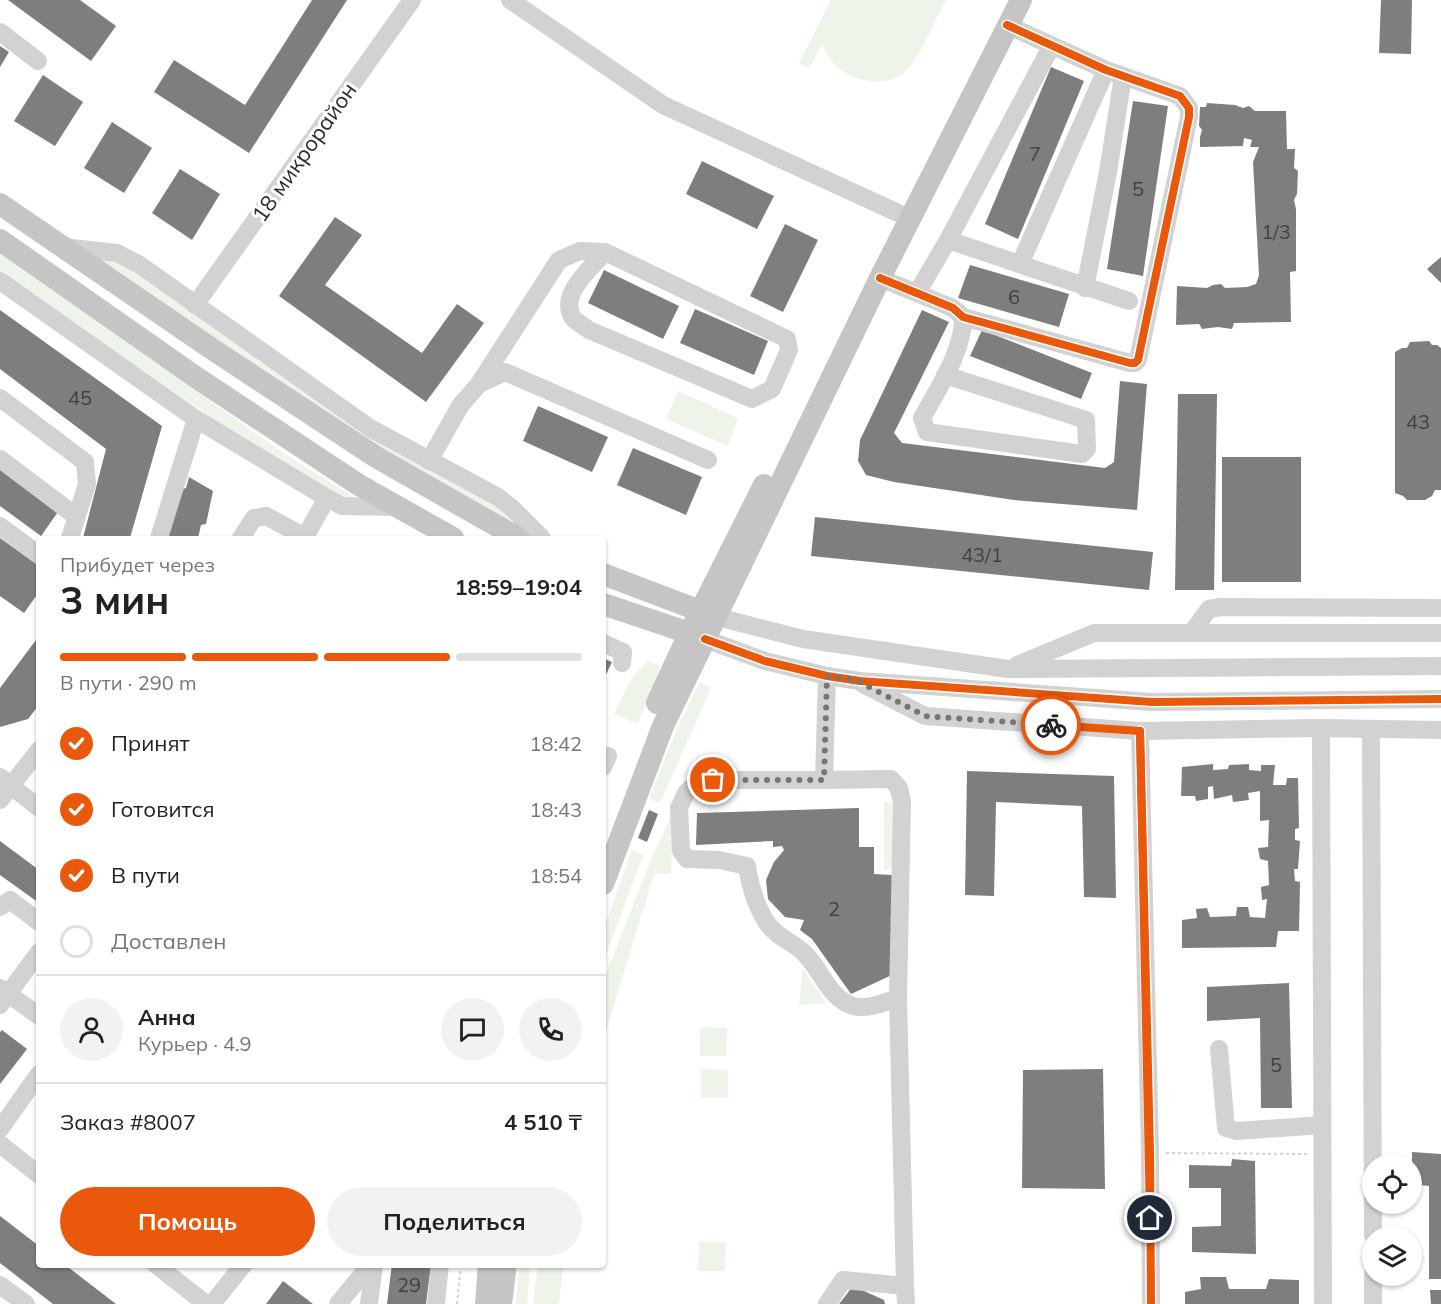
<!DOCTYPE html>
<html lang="ru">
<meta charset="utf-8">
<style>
body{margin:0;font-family:Mulish,sans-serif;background:#f2f2f2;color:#222;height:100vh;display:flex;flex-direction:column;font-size:22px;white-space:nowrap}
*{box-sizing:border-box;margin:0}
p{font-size:20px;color:#767676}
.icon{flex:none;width:33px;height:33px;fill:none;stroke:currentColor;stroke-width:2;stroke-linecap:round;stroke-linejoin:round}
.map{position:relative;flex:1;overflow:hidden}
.drawer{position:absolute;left:36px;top:536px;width:570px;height:732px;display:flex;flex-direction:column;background:#fff;border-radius:6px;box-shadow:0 2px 4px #0004}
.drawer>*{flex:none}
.tools{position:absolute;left:1362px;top:1154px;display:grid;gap:12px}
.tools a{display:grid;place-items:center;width:60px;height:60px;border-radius:50%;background:#fff;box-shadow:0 2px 4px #0004;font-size:30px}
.pin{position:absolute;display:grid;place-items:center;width:51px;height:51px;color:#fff;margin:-26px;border:3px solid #fff;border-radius:50%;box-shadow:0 2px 6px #0007}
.courier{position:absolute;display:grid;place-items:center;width:60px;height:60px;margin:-30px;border:4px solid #ea580c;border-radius:50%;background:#fff;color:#222;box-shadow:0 2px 8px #0007}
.head em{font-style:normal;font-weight:700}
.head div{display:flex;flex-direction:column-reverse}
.head{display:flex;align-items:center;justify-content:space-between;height:102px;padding:0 24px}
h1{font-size:39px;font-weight:700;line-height:45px}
.bar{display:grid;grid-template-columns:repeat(4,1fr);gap:9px 6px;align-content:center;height:72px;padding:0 24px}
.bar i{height:8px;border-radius:4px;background:#e0e0e0}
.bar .active{background:#ea580c}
.bar p{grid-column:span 4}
.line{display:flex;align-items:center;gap:15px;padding:0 24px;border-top:2px solid #e0e0e0}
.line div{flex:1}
.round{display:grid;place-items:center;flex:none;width:63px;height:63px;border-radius:32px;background:#f2f2f2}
ol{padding:0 24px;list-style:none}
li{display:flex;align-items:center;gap:18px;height:66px}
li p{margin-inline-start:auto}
li .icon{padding:6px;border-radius:50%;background:#ea580c;color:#fff;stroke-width:4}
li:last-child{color:#767676}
li i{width:33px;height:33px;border:3px solid #e0e0e0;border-radius:50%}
.action{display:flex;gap:12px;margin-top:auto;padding:12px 24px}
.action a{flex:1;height:69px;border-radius:36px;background:#ea580c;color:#fff;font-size:24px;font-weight:700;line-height:69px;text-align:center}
.action a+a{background:#f2f2f2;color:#222}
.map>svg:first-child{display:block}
.green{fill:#eef4ea}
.building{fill:#7e7e7e}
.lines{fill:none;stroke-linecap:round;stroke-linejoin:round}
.path{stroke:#d2d2d2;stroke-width:2;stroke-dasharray:3 3;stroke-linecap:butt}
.minor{stroke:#d2d2d2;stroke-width:18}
.major{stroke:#c5c5c5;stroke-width:22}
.cycleway-casing{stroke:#fff;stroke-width:11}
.cycleway{stroke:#e8590c;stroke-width:8}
.done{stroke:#767676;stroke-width:6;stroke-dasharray:0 10.8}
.route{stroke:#ea580c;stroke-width:8}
.labels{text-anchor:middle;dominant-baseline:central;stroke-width:6;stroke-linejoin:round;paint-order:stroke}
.number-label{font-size:20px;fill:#414141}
.street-label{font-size:22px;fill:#2d2d2d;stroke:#fff}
</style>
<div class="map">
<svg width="1441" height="1304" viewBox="0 0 1441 1304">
<rect width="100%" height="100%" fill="#fff"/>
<g class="green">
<path d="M 831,0 L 946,0 C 936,18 920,56 907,70 C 889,89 851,82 835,65 C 829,59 826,51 822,45 L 809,68 L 799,63 Z"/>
<path d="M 0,253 L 285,454 L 359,500 L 332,496 L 257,449 L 0,272 Z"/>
<path d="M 89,255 L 119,261 L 499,507 L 523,530 L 380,455 Z"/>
<path d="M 678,391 L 738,418 L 728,446 L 666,419 Z"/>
<path d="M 648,661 L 659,666 L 659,671 L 638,724 L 614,714 L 632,677 Z"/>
<path d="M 700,682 L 711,688 L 660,803 L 649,799 L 677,728 Z"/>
<path d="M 884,801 L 894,803 L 894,868 L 884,870 Z"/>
<path d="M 673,813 L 671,874 L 654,874 L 603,1041 L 603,985 L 606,974 L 652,857 Z"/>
<path d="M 632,850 L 643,855 L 603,963 L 603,931 Z"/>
<path d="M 803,969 L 826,1003 L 799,1005 Z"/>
<path d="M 700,1027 L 727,1028 L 726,1056 L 700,1056 Z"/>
<path d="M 701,1069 L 728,1070 L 728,1098 L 701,1098 Z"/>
<path d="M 699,1242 L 726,1242 L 725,1271 L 698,1271 Z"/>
<path d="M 519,1265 L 530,1265 L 527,1304 L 516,1304 Z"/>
<path d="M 538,1265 L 563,1265 L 559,1304 L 533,1304 Z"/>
</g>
<g class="building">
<path d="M 8,0 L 80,0 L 116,26 L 91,61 Z"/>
<path d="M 312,0 L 347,0 L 249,153 L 154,92 L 174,60 L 245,105 Z"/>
<path d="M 1381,0 L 1412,0 L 1411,54 L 1379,53 Z"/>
<path d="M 0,46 L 9,52 L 0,67 Z"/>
<path d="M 1051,67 L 1084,81 L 1018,239 L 985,224 Z"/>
<path d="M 43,75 L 83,102 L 55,146 L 14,121 Z"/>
<path d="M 1133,101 L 1168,106 L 1143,276 L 1107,269 Z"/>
<path d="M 1207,103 L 1235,105 L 1243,108 L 1249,106 L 1255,111 L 1286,111 L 1287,149 L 1295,149 L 1294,168 L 1298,171 L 1297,194 L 1294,200 L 1296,209 L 1296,271 L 1290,272 L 1291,322 L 1234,323 L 1232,329 L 1218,327 L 1202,329 L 1199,324 L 1176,325 L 1177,286 L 1207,288 L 1213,285 L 1221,284 L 1225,288 L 1247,287 L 1256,284 L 1259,275 L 1253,162 L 1259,147 L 1250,147 L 1252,140 L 1244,138 L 1243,146 L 1200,147 L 1200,137 L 1202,130 L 1199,126 L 1200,107 L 1206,107 Z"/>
<path d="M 112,122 L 152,148 L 124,193 L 84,168 Z"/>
<path d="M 702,161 L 774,196 L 757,229 L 686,194 Z"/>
<path d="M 180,169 L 220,194 L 192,240 L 152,213 Z"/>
<path d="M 335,217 L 362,235 L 325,285 L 422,353 L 457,304 L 484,323 L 426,402 L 279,296 Z"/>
<path d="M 785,224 L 818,240 L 783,312 L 750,296 Z"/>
<path d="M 1441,257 L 1441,283 L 1427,269 Z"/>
<path d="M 970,265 L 1069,294 L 1059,327 L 958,298 Z"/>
<path d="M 604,270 L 679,306 L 663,339 L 588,303 Z"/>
<path d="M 695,309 L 768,341 L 754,375 L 680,343 Z"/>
<path d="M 0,310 L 162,426 L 130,538 L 83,538 L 106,449 L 0,369 Z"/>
<path d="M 922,310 L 949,322 L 894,433 L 902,443 L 1105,468 L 1114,462 L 1120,381 L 1147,384 L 1137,510 L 1014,500 L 894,482 L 866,475 L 858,461 L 860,440 Z"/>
<path d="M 982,330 L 1092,373 L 1081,399 L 970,356 Z"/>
<path d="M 1429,341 L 1432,345 L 1437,345 L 1441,348 L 1441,490 L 1435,490 L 1432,496 L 1425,500 L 1407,500 L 1403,496 L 1395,493 L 1395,352 L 1402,348 L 1407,348 L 1410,342 Z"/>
<path d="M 1178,394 L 1217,394 L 1214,590 L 1175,590 Z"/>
<path d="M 538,406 L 608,437 L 592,472 L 523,441 Z"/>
<path d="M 633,448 L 702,477 L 686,515 L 617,485 Z"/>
<rect x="1222" y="457" width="79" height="125"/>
<path d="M 0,464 L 60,509 L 41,536 L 0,506 Z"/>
<path d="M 189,477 L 213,491 L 206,524 L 201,525 L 198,538 L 165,538 L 179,490 L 186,488 Z"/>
<path d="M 815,517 L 1153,552 L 1149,590 L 811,556 Z"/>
<path d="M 0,538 L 39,566 L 39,592 L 24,613 L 0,596 Z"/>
<path d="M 39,636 L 39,705 L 28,719 L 0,727 L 0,688 Z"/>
<path d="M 603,658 L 612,662 L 603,681 Z"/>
<path d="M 1213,764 L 1213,770 L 1228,769 L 1229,765 L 1249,764 L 1249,770 L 1261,771 L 1261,765 L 1275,765 L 1273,785 L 1286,785 L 1287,778 L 1298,778 L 1299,828 L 1295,829 L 1295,840 L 1300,841 L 1298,869 L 1294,869 L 1295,881 L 1300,882 L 1299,931 L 1278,931 L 1276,947 L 1182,948 L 1182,920 L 1197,918 L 1196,909 L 1207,908 L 1210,917 L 1236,916 L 1237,907 L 1248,907 L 1250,917 L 1265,918 L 1267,899 L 1262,900 L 1261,887 L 1269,885 L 1268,861 L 1260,859 L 1258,848 L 1268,847 L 1269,820 L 1260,821 L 1260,791 L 1248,793 L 1249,800 L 1233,802 L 1232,795 L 1214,799 L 1213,786 L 1208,787 L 1208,799 L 1196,801 L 1195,796 L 1181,796 L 1182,767 Z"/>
<path d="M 967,771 L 1114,776 L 1116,898 L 1084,897 L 1082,806 L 996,802 L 994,896 L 965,895 Z"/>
<path d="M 859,808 L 859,847 L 874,847 L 874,874 L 892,875 L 892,975 L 851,994 L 812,939 L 800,930 L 804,920 L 785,917 L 768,899 L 766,880 L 774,862 L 784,850 L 782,846 L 773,847 L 773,841 L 696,845 L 697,813 Z"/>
<path d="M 649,810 L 658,814 L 647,842 L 638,838 Z"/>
<path d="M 0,841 L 39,870 L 39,903 L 0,875 Z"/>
<path d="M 1289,983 L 1292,1108 L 1261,1108 L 1260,1018 L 1207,1021 L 1207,987 Z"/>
<path d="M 2,1030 L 27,1049 L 0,1084 L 0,1032 Z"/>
<path d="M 1103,1069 L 1105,1189 L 1022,1188 L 1023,1070 Z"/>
<path d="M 1412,1152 L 1441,1154 L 1441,1279 L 1429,1279 L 1429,1186 L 1412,1184 Z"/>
<path d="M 1232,1159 L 1255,1161 L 1256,1254 L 1192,1252 L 1192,1227 L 1221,1226 L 1221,1188 L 1189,1188 L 1189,1165 L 1231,1166 Z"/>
<path d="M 0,1216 L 39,1246 L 39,1264 L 64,1264 L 116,1304 L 53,1304 L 0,1263 Z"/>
<path d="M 392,1264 L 431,1264 L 426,1304 L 387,1304 Z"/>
<path d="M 1200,1277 L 1226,1277 L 1229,1289 L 1266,1289 L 1269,1279 L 1299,1280 L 1299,1304 L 1185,1304 L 1185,1292 L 1201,1289 Z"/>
<path d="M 283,1281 L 313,1304 L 266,1304 Z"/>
<path d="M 853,1286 L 884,1300 L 885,1304 L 839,1304 Z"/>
<path d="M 1430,1290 L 1441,1290 L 1441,1304 L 1431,1304 Z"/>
</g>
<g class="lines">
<g class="path">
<path d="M 1166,1153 L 1307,1154"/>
<path d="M 457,1304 L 461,1264"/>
</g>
<g class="minor">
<path d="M 510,0 L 663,105 L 898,213"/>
<path d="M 0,32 L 38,61"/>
<path d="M 1051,47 L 948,240 L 1129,301"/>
<path d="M 63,247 L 117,253 L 140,265 L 370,428 L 498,497 L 512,508 L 542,538"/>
<path d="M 1020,264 L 1106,70"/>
<path d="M 880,278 L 953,308 L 963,317 L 1130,363 L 1135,363 L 1138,360 L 1189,117 L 1189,108 L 1180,96 L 1106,70 L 1007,25"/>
<path d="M 0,281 L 196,419 L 327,498 L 342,506 L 398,507"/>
<path d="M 1085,288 L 1108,172 L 1123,76"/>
<path d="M 917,293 L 948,240"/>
<path d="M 195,305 L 412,0"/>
<path d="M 945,375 L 1086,420 L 1087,449 L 1082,454 L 927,432 L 922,418 C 938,389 964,350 963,317"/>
<path d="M 479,384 L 559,260 L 580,251 L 605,252 L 787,339 L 789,350 L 772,389 L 752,399 L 589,330 C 584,326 576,322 573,318 C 558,295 591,268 605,252"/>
<path d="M 0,398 L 85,462 L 87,484 L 70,538"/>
<path d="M 0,459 L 77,517"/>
<path d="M 429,461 L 460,406 L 479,384 L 505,372 L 708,460"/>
<path d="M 0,526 L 39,555"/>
<path d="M 159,538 L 196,419"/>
<path d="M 241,538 L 254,518 L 266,516 L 305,537"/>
<path d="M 307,538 L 305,537 L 327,498"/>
<path d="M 717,617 L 803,639 L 1008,669 L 1441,666"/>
<path d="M 1192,632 L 1209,609 L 1221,607 L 1441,608"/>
<path d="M 705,639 L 765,661 L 827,676 L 860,681 L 1152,702 L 1441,699"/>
<path d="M 603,643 L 623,652 L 622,663"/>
<path d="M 1017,665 L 1094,633 L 1441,633"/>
<path d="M 827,676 L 824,780 L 713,780 L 696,783 L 686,793 L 679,808 L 681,851 L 687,859 L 719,860 L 747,866 C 750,886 756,906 767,923 C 778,938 791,941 803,952 C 821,968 828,998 853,1006 C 867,1010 885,1002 898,998"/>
<path d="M 863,684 L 925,716 L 1140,731 L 1321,728 L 1441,730"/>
<path d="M 1321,728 L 1323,1304"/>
<path d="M 1371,729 L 1373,1236"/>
<path d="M 1140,731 L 1150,1153 L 1151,1304"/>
<path d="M 603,767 L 608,756"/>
<path d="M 0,777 L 39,808"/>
<path d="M 824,780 L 891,779 L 899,788 L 902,802 L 898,998 L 905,1286"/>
<path d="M 0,800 L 39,750"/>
<path d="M 0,907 L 10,900 L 39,922"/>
<path d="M 0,988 L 39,1016"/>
<path d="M 0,1005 L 39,952"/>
<path d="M 1219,1049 L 1226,1128 L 1237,1131 L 1322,1125"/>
<path d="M 0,1129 L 39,1074"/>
<path d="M 0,1144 L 39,1175"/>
<path d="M 155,1264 L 206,1304"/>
<path d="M 1373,1275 L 1373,1304"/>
<path d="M 0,1285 L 26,1304"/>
<path d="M 212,1304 L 244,1264"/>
<path d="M 338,1304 L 371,1264"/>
<path d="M 369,1304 L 374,1264"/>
<path d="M 436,1304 L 440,1264"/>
<path d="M 827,1304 L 843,1280 L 905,1286 L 906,1304"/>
</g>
<g class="major">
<path d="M 0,204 L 215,351 L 376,457 L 518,538"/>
<path d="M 0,240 L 197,378 L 359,485 L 453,538"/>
<path d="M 603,574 L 716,617"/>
<path d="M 603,604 L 704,638"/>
<path d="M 657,703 L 689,634 L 764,485"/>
<path d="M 603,884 L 663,726 L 880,278 L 1021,0"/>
<path d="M 486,1304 L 489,1264"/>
<path d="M 501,1304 L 506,1264"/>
</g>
<g class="cycleway-casing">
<g id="cycleway">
<path d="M 880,278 L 953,308 L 963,317 L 1130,363 L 1135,363 L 1138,360 L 1189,117 L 1189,108 L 1180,96 L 1106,70 L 1007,25"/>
<path d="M 705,639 L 765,661 L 827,676 L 860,681 L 1152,702 L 1441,699"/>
<path d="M 1140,731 L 1150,1153 L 1151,1304"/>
</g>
</g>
<use href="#cycleway" class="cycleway"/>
</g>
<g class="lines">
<path class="done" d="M 713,780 L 824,780 L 827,676 L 856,680 L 925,716 L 1051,725"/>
<path class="route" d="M 1051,725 L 1140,731 L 1150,1218"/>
</g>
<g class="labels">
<g class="number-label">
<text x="1035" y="153">7</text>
<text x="1138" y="188">5</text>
<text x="1276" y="231">1/3</text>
<text x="1014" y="296">6</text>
<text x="80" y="397">45</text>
<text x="1418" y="421">43</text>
<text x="982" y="554">43/1</text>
<text x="834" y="908">2</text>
<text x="1276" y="1064">5</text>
<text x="409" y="1284">29</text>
</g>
<g class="street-label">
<text transform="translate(304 152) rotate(-55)">18 микрорайон</text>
</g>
</g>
</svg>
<div class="tools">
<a><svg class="icon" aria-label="locate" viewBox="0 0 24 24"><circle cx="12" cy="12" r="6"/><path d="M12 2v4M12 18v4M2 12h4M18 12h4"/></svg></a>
<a><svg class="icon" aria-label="layers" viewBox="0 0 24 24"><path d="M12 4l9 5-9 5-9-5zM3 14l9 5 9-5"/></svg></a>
</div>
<div class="pin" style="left:713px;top:780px;background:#ea580c"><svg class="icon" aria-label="bag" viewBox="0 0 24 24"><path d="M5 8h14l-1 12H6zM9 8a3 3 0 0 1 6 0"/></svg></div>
<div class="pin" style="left:1150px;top:1218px;background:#1f2937"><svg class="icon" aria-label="home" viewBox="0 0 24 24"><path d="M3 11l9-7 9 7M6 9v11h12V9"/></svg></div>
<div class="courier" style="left:1051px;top:725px"><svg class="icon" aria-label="bike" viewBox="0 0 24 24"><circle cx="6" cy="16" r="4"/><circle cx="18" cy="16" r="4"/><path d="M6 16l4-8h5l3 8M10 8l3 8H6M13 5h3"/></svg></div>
<section class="drawer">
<div class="head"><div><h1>3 мин</h1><p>Прибудет через</p></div><em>18:59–19:04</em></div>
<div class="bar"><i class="active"></i><i class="active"></i><i class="active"></i><i></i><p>В пути · 290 m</p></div>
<ol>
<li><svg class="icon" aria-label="check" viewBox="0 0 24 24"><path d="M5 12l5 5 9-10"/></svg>Принят<p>18:42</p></li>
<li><svg class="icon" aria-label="check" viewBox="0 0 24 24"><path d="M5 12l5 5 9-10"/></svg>Готовится<p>18:43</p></li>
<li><svg class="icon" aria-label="check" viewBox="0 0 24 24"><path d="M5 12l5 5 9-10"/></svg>В пути<p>18:54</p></li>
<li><i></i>Доставлен</li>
</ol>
<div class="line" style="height:108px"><a class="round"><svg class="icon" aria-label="person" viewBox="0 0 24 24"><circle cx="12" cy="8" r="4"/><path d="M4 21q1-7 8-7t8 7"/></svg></a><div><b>Анна</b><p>Курьер · 4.9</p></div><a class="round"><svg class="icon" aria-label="chat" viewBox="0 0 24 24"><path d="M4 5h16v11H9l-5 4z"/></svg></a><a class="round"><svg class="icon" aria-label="phone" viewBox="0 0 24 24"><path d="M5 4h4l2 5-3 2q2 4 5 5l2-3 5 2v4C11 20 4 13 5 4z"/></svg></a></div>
<div class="line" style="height:78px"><div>Заказ #8007</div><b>4 510 ₸</b></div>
<div class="action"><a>Помощь</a><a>Поделиться</a></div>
</section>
</div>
